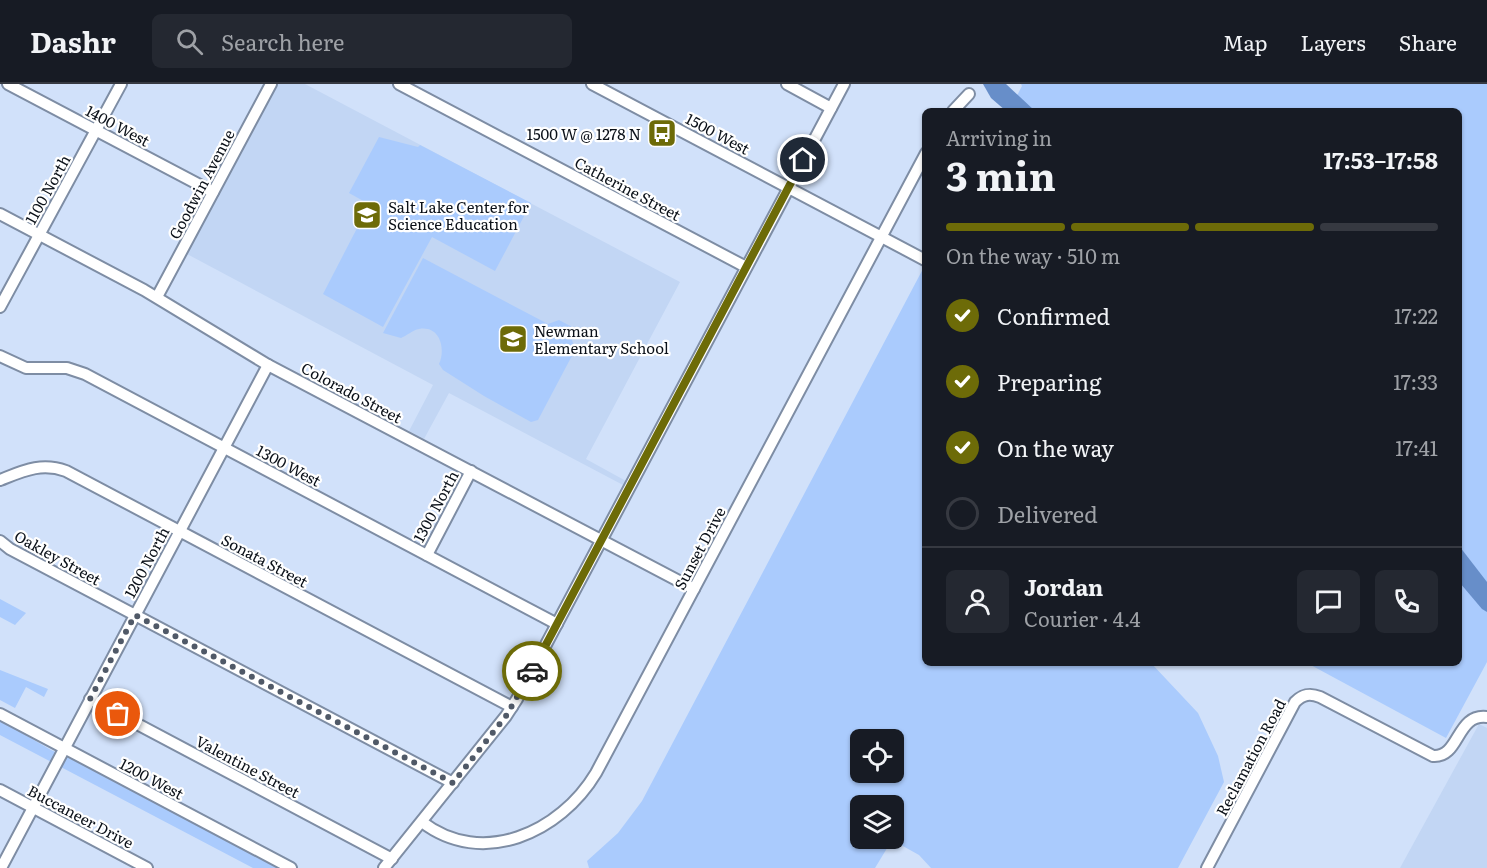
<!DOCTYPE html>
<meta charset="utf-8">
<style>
body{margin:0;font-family:Literata,serif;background:#242831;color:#f1f3f6;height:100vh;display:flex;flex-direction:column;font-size:22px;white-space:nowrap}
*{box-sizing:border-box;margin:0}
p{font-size:20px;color:#9ea1a6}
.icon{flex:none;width:33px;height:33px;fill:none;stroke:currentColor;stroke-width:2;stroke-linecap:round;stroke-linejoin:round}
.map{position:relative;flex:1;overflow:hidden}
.side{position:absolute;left:922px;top:24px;width:540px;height:558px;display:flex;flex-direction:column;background:#171b24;border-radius:9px;box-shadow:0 2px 4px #0004}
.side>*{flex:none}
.fabs{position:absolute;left:850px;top:645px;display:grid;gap:12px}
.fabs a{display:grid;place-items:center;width:54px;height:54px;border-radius:9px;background:#171b24;box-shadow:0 2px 4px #0004;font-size:30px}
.pin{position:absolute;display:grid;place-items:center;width:51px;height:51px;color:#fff;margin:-26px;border:3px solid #fff;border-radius:50%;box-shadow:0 2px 6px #0007}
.courier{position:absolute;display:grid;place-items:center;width:60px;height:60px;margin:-30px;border:4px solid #6d6b08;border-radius:50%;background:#fff;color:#222;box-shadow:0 2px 8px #0007}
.summary em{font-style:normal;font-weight:700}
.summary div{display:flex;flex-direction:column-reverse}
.summary{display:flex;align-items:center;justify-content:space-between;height:102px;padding:0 24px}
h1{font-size:39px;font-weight:700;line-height:45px}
.bar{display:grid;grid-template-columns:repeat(4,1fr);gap:9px 6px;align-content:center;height:72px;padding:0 24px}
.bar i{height:8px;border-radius:4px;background:#363941}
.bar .current{background:#6d6b08}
.bar p{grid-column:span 4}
.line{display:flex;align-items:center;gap:15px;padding:0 24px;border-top:2px solid #363941}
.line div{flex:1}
.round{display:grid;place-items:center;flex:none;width:63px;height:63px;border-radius:9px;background:#242831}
ol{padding:0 24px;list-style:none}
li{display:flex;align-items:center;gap:18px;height:66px}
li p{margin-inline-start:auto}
li .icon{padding:6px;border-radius:50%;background:#6d6b08;color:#fff;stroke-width:4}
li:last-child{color:#9ea1a6}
li i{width:33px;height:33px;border:3px solid #363941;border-radius:50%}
header{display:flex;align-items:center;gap:36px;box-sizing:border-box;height:84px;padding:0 30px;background:#171b24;border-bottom:2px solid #363941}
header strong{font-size:28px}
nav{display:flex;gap:33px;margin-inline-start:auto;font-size:21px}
.search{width:420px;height:54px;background:#242831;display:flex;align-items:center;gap:15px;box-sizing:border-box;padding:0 21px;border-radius:9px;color:#9ea1a6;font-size:22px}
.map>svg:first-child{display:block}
.built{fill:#c2d6f4}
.green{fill:#aacbfd;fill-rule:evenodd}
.water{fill:#678ec9}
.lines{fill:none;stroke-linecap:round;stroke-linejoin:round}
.minor-casing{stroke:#7e8da4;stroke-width:14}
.minor{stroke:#fff;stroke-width:10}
.done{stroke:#505967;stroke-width:6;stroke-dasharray:0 10.8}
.route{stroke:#6d6b08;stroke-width:8}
.labels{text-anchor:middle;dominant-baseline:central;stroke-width:4.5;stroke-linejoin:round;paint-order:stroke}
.street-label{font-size:15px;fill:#0a1018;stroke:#fff}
.poi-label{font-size:15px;fill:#0a1018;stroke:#fff;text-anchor:start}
</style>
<header>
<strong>Dashr</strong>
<div class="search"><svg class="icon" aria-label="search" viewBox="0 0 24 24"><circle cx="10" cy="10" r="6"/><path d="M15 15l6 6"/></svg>Search here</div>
<nav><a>Map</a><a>Layers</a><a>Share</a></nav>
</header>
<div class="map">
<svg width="1487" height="784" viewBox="0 0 1487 784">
<rect width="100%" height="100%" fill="#d1e1fa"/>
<g class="built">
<path d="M 277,0 L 305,0 L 680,198 L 586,375 L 626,397 L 623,401 L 449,309 L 424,355 L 409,347 L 433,301 L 187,170 Z"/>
<path d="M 1479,640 L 1487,644 L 1487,784 L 1400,784 Z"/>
</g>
<g class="green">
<path d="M 1021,0 L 1487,0 L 1487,578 L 1446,654 L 1307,579 L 1460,579 L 1460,27 L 1009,27 L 1022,2 Z"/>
<path d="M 379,53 L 418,63 L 420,61 L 531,119 L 495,187 L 432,153 L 383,243 L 323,210 L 368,123 L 367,119 L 349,109 Z"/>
<path d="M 423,174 L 548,240 L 559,236 L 574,244 L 572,256 L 575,266 L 538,336 L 531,338 L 484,312 L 443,286 L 439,280 C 446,265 440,241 419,245 C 413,246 406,252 401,254 L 383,249 Z"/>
<path d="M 925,181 L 926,579 L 1151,579 L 1198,629 L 1218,672 L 1224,698 L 1178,784 L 931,784 L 919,771 L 892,756 L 875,784 L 589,784 L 587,777 L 618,749 L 642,717 ZM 861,656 L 894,656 L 894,688 L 861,688 ZM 861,722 L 894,722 L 894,754 L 861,754 Z"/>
<path d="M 0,515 L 26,529 L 15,541 L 0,533 Z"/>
<path d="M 0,586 L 48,605 L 44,613 L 26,603 L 15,624 L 0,616 Z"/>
<path d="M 0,636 L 51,666 L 100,688 L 282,784 L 253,784 L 0,651 Z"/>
</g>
<g class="water">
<path d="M 983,0 L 1006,0 L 1035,27 L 1006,27 L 991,14 Z"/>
<path d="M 1460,463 L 1487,498 L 1487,528 L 1482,525 L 1460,499 Z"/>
</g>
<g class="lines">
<g class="minor-casing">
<g id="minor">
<path d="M 8,0 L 213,108"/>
<path d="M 399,0 L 746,183"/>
<path d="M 592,0 L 925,176"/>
<path d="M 787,0 L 831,24"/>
<path d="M 953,27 L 969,10"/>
<path d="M 0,130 L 144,206 L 268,281 L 694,505"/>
<path d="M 157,213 L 271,0"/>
<path d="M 0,223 L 121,0"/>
<path d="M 0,272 L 26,284 L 67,284 L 85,290 L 557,540"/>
<path d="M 0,396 C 23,387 41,378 66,387 L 512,623"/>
<path d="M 0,457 L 10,465 L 453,699"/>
<path d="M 427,471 L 471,387"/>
<path d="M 90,615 L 392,775"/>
<path d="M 0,630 L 291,784"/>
<path d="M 0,706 L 147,784"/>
<path d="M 422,738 C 482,784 560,749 596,689 L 926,69"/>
<path d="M 1,784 L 268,281"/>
<path d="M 384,784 L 506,632 L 517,615 L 844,0"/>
<path d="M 1207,784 L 1295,618 C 1303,610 1310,609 1320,613 L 1433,672 C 1460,674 1456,629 1487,633"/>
</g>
</g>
<use href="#minor" class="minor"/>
</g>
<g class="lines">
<path class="done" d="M 118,630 L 90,615 L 135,531 L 453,699 L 506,632 L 532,587"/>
<path class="route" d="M 532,587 L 803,76"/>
</g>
<defs>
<g id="bus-square" transform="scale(1.5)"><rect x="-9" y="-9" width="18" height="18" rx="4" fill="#6d6b08" stroke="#fff"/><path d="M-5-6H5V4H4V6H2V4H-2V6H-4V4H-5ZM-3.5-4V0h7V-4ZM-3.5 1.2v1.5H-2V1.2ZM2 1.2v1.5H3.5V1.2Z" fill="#fff"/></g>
<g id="school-square" transform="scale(1.5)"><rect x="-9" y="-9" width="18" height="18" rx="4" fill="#6d6b08" stroke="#fff"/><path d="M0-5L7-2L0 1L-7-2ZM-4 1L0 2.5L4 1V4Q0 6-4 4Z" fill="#fff"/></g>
</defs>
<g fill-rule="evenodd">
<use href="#bus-square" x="662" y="49"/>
<use href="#school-square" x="367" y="131"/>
<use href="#school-square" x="513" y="255"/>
</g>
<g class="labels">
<g class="street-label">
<text transform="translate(118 41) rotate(28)">1400 West</text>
<text transform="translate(718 49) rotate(28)">1500 West</text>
<text transform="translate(201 100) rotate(-62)">Goodwin Avenue</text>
<text transform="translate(628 104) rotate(28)">Catherine Street</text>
<text transform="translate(47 105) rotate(-61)">1100 North</text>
<text transform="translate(352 308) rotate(28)">Colorado Street</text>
<text transform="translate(289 381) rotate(28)">1300 West</text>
<text transform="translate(435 422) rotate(-62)">1300 North</text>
<text transform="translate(699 464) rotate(-62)">Sunset Drive</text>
<text transform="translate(58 473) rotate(29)">Oakley Street</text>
<text transform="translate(265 476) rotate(28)">Sonata Street</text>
<text transform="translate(146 478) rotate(-62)">1200 North</text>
<text transform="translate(1250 673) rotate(-62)">Reclamation Road</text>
<text transform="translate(248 682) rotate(28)">Valentine Street</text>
<text transform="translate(152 694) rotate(28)">1200 West</text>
<text transform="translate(81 732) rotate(28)">Buccaneer Drive</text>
</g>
<g class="poi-label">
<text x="641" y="49" text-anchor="end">1500 W @ 1278 N</text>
<text x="388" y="122">Salt Lake Center for<tspan x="388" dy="17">Science Education</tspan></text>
<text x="534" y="246">Newman<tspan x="534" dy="17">Elementary School</tspan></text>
</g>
</g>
</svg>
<div class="fabs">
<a><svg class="icon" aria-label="locate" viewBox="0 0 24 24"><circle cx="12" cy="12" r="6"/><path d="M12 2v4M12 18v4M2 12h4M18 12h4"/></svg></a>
<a><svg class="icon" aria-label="layers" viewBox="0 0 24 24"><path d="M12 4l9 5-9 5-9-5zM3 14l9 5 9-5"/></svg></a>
</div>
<div class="pin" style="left:118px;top:630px;background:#ea580c"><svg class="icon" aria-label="bag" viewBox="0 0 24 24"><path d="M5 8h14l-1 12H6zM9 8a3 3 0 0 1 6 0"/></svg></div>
<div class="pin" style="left:803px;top:76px;background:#1f2937"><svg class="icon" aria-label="home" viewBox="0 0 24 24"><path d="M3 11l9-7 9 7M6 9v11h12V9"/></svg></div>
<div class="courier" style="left:532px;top:587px"><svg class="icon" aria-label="car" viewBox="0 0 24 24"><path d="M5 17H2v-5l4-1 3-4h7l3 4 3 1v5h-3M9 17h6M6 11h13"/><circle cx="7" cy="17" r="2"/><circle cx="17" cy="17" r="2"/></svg></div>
<section class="side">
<div class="summary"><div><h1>3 min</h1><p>Arriving in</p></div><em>17:53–17:58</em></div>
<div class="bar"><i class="current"></i><i class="current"></i><i class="current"></i><i></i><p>On the way · 510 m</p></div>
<ol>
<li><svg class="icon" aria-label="check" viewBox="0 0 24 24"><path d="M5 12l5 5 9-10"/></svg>Confirmed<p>17:22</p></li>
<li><svg class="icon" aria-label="check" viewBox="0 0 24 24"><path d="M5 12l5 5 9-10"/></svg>Preparing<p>17:33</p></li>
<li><svg class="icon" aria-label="check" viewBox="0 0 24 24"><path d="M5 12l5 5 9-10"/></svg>On the way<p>17:41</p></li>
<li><i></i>Delivered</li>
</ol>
<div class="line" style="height:108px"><a class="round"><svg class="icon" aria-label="person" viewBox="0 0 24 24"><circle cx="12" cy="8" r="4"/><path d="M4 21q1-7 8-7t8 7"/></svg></a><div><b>Jordan</b><p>Courier · 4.4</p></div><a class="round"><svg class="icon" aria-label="chat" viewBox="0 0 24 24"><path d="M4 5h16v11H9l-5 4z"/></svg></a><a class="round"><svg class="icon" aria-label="phone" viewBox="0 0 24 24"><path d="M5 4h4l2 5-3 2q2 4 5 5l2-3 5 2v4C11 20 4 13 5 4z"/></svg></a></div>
</section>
</div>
